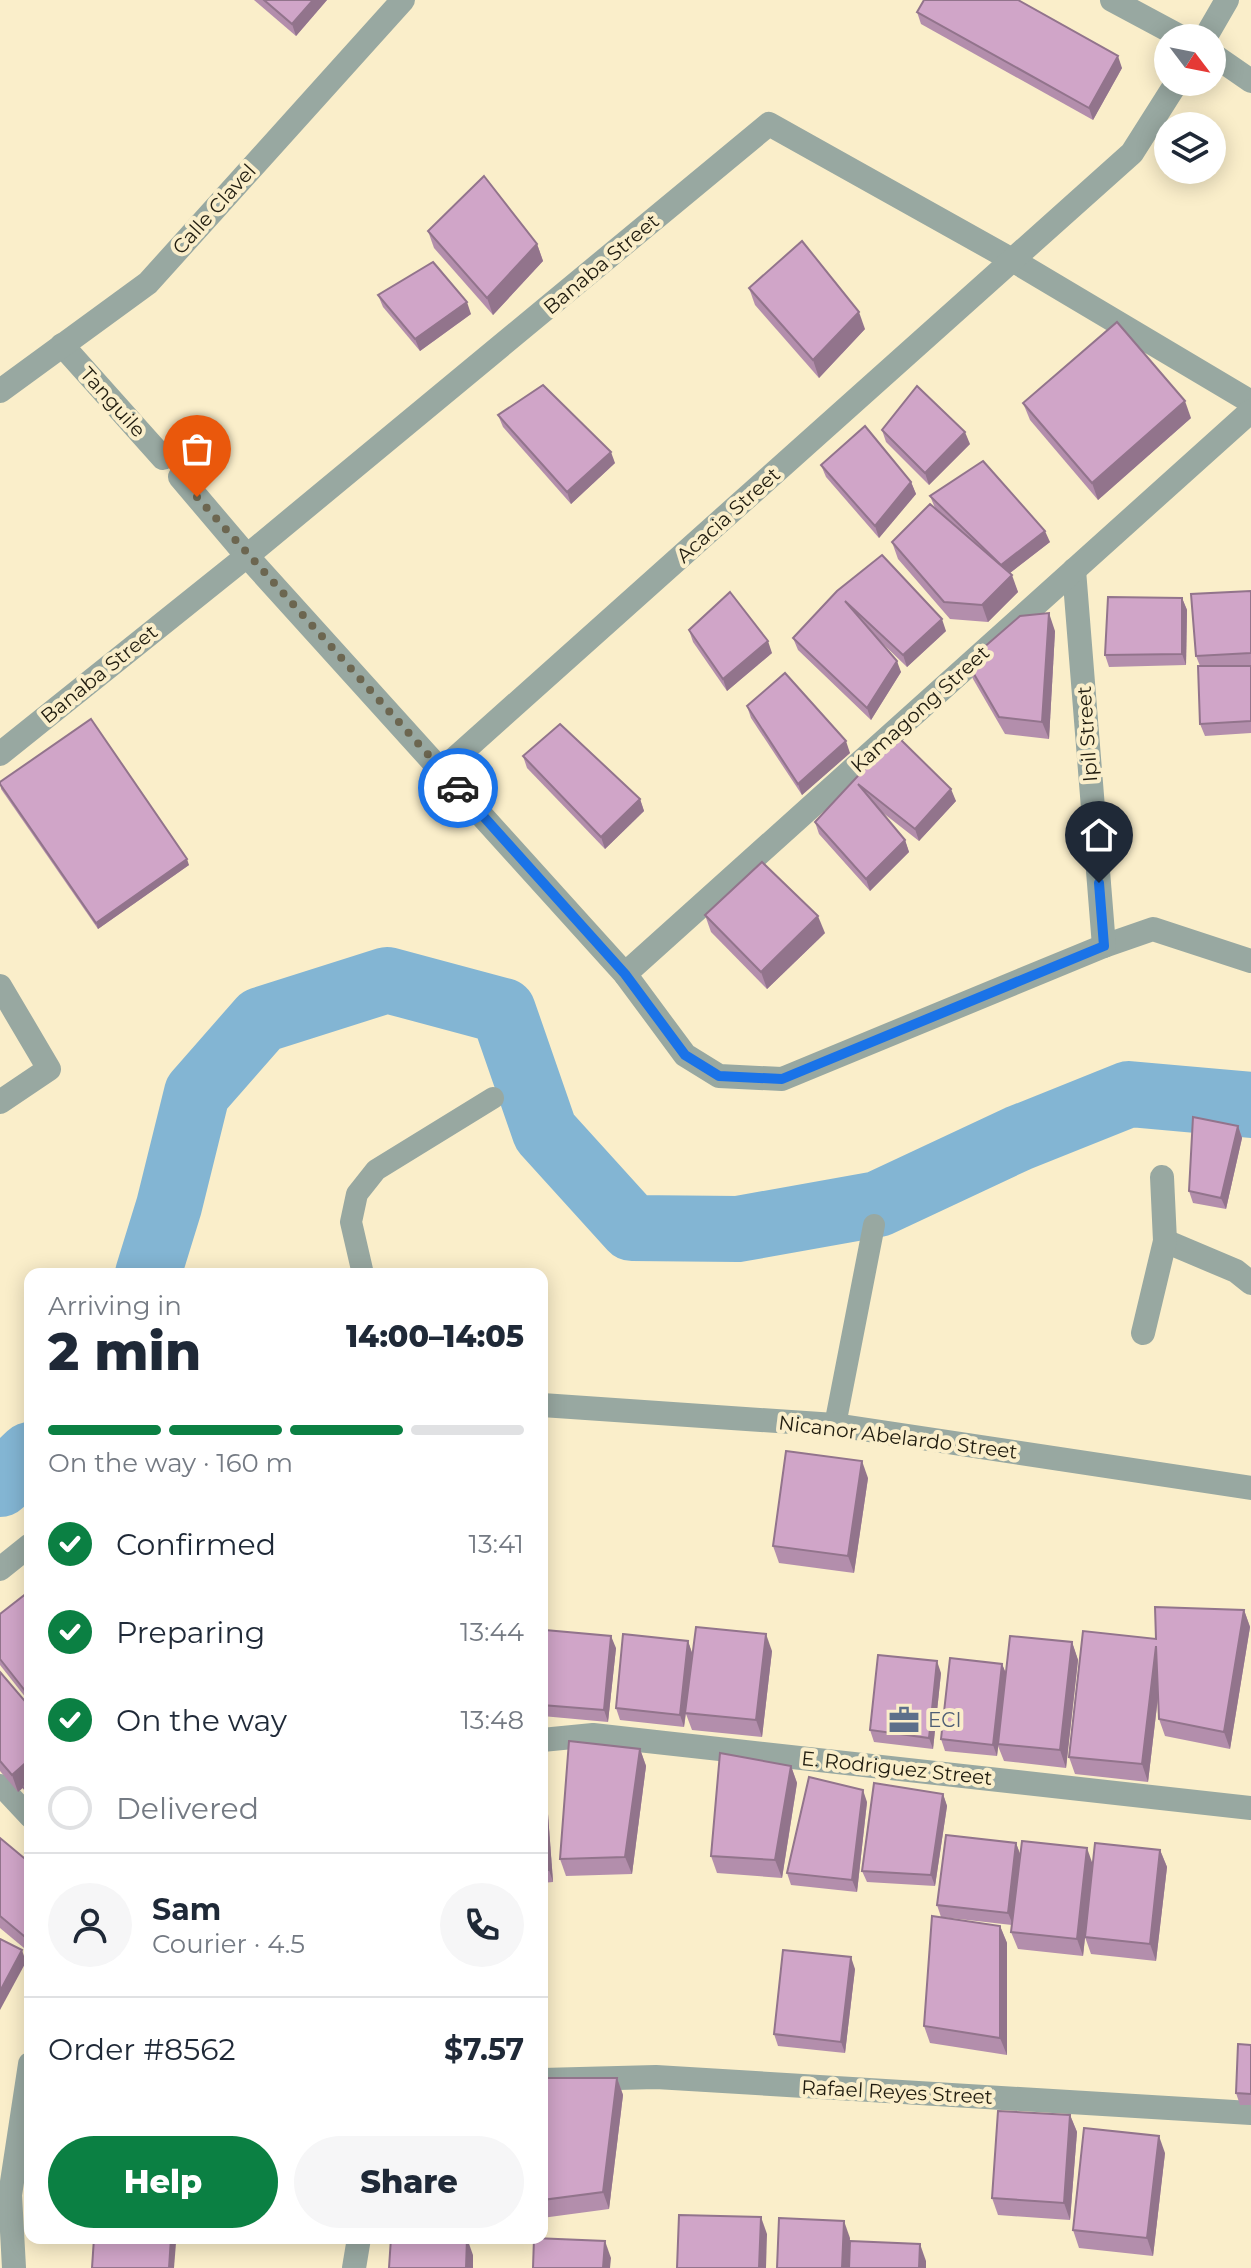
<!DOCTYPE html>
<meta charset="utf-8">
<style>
body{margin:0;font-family:Montserrat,sans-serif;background:#f6f6f7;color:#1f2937;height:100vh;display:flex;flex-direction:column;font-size:30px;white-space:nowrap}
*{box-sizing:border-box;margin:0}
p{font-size:26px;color:#747a83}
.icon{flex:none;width:44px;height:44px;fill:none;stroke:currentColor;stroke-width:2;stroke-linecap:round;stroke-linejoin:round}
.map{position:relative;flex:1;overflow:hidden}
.panel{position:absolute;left:24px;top:1268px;width:524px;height:976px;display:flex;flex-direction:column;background:#fff;border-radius:16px;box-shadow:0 4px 20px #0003}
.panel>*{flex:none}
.needle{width:52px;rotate:122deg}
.controls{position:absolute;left:1154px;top:24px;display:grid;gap:16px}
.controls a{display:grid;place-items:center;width:72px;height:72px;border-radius:50%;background:#fff;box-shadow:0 4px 20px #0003;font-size:40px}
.pin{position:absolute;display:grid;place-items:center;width:68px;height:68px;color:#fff;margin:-82px -34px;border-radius:50% 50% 50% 0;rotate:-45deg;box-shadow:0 0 8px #0007}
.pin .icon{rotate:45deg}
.courier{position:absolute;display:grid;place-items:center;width:80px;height:80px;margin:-40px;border:6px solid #1a73e8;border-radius:50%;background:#fff;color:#222;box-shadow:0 2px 10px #0007}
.head em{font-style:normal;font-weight:800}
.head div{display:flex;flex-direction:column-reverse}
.head{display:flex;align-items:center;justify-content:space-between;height:136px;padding:0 24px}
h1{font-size:52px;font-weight:800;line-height:60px}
.bar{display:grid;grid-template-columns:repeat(4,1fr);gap:12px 8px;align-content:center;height:96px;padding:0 24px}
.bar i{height:10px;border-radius:6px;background:#e0e1e3}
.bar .current{background:#0b8043}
.bar p{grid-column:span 4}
.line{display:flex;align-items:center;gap:20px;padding:0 24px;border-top:2px solid #e0e1e3}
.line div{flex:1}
.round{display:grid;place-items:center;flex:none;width:84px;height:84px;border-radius:42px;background:#f6f6f7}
ol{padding:0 24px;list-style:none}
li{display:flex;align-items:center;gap:24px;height:88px}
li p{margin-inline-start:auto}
li .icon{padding:8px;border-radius:50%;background:#0b8043;color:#fff;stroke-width:4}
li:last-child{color:#747a83}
li i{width:44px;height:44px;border:4px solid #e0e1e3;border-radius:50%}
.action{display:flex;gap:16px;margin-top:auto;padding:16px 24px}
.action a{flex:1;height:92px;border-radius:48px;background:#0b8043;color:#fff;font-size:32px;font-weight:800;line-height:92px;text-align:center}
.action a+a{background:#f6f6f7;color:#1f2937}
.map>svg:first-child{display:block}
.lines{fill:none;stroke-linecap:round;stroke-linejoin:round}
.river{stroke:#83b5d3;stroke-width:66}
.service{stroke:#98a8a1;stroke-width:22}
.minor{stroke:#98a8a1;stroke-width:24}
.wall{fill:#b38eac}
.shaded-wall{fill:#92748c}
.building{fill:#d0a5c8;stroke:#92748c;stroke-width:2}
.done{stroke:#6c6650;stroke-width:8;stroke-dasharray:0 14.4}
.route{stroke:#1a73e8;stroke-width:10}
.labels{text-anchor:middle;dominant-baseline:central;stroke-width:8;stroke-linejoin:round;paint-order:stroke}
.street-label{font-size:20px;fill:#201c0f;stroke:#faeeca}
.service-label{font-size:20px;fill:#4e5e75;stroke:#faeeca;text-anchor:start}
</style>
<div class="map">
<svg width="1251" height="2268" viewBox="0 0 1251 2268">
<rect width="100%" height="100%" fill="#faeeca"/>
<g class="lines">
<g class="river">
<path d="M 148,1274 L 169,1206 L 197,1093 L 261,1020 L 387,980 L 503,1011 L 545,1132 L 632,1228 L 738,1229 L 878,1204 L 1019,1138 L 1129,1094 L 1251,1105"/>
<path d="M 0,1484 L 30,1455"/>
</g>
<g class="service">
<path d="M 363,1274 L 351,1222 L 357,1194 L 376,1170 L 493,1098"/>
<path d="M 835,1425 L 874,1225"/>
<path d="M 0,1785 L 30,1817"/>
</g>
<g class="minor">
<path d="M 1112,0 L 1183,38"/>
<path d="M 1205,38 L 1227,0"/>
<path d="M 1212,54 L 1251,81"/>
<path d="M 62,345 L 163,458"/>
<path d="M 0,391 L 148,283 L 403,0"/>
<path d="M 180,477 L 247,556 L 625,974 L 685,1055 L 719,1076 L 782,1079 L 1104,946 L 1153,929 L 1251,961"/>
<path d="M 1074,570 L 1104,946"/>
<path d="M 0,754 L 247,556 L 769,124 L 1014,261 L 1251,402"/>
<path d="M 442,770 L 1132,153 L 1177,82"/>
<path d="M 625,974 L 1251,411"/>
<path d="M 0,986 L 49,1069 L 0,1102"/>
<path d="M 1165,1241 L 1236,1271 L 1251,1283"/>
<path d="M 1143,1333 L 1165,1241 L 1162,1177"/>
<path d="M 542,1405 L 835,1425 L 1251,1488"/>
<path d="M 0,1569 L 30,1545"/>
<path d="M 542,1740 L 593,1735 L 1251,1808"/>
<path d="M 542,2080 L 656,2077 L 1251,2113"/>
<path d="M 14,2268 L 10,2195 L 30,2064"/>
<path d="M 354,2268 L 359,2238"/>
</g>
</g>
<g class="wall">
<path d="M 254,0 L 327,0 L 296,36 Z"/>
<path d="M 917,12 L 1122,68 L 1093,120 L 921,24 Z"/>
<path d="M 428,231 L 537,244 L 543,261 L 493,315 L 434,248 Z"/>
<path d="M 749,288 L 865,329 L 819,378 L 755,305 Z"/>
<path d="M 378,295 L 471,314 L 420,351 L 383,307 Z"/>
<path d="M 1023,403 L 1191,418 L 1098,500 L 1030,420 Z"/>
<path d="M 498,415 L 615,463 L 571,504 L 503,427 Z"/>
<path d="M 882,430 L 970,444 L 929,485 L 886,442 Z"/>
<path d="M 821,465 L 911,482 L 916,494 L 879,538 L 826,477 Z"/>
<path d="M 930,496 L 1050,542 L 1010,573 L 1018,592 L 988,622 L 950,619 L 898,559 L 892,542 L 935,508 Z"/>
<path d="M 837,591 L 946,631 L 907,667 L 880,641 L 901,672 L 871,720 L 798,650 L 793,638 Z"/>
<path d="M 1251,591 L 1251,665 L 1226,666 L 1251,666 L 1251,733 L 1205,736 L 1200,724 L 1200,666 L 1196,656 Z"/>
<path d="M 1182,598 L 1187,610 L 1186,665 L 1109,667 L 1105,655 Z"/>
<path d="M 689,630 L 772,653 L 727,691 L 693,642 Z"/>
<path d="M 1055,631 L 1049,739 L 1005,734 L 973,679 L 967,662 Z"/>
<path d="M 747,706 L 850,753 L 802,795 L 751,718 Z"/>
<path d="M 896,735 L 956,801 L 919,841 L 878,809 L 905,840 L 909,852 L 870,891 L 819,834 L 815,822 Z"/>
<path d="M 523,756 L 640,799 L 644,811 L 605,849 L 527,768 Z"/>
<path d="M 0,782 L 189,865 L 98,929 L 1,789 Z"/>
<path d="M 705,915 L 825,933 L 767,989 L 711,932 Z"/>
<path d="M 1238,1126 L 1242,1138 L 1226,1209 L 1193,1203 L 1189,1191 Z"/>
<path d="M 868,1478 L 854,1573 L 779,1563 L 773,1546 Z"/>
<path d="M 30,1597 L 30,1703 L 0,1665 L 0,1614 Z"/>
<path d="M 1244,1610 L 1250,1627 L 1230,1749 L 1165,1736 L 1159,1719 L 1158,1697 L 1148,1782 L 1075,1774 L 1069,1757 L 1156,1639 Z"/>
<path d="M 688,1641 L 692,1653 L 772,1651 L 762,1737 L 692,1730 L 686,1714 L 684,1727 L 620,1720 L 616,1708 Z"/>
<path d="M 1072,1642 L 1078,1660 L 1066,1768 L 1004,1761 L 998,1746 L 997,1756 L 945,1751 L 941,1739 L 1002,1664 L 1006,1674 Z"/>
<path d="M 616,1648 L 608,1722 L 542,1716 L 542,1663 Z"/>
<path d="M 0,1672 L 30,1707 L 30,1804 L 23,1788 L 18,1792 L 0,1771 Z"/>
<path d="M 941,1673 L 933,1749 L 874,1742 L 870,1730 Z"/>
<path d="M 640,1749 L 646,1766 L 632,1874 L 566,1876 L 560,1859 Z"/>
<path d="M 791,1766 L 797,1783 L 782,1878 L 717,1873 L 711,1856 Z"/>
<path d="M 542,1789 L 547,1801 L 553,1882 L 542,1883 Z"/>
<path d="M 943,1794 L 947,1806 L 935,1886 L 867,1882 L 862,1871 Z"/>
<path d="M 867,1802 L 857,1892 L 791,1885 L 787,1873 Z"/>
<path d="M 0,1838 L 30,1863 L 30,1953 L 0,1928 Z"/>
<path d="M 1016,1843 L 1020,1854 L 1093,1864 L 1160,1850 L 1167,1867 L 1156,1961 L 1091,1954 L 1085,1937 L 1083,1956 L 1018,1949 L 1011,1932 L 1012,1925 L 941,1917 L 937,1905 Z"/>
<path d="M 1000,1926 L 1007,1943 L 1007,2055 L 930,2043 L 924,2026 Z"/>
<path d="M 855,1969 L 845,2053 L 778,2046 L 774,2034 Z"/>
<path d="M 1251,2045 L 1251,2105 L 1240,2105 L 1236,2093 Z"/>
<path d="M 542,2078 L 617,2078 L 623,2095 L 609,2209 L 542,2218 Z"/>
<path d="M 1070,2115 L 1077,2132 L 1070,2220 L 998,2215 L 992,2198 Z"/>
<path d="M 1165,2153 L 1153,2256 L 1079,2248 L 1073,2230 Z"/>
</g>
<g class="shaded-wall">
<path d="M 313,0 L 327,0 L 296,36 L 292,24 Z"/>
<path d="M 1118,56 L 1122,68 L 1093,120 L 1089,108 Z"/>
<path d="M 537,244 L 543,261 L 493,315 L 487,298 Z"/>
<path d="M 467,302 L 471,314 L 420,351 L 415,339 Z"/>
<path d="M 859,312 L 865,329 L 819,378 L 813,360 Z"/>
<path d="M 1185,401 L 1191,418 L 1098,500 L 1092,483 Z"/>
<path d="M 965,432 L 970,444 L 929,485 L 925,473 Z"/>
<path d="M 611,452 L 615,463 L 571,504 L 567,492 Z"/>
<path d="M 911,482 L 916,494 L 879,538 L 875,526 Z"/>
<path d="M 1045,531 L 1050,542 L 1006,576 L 1001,565 Z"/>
<path d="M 1012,575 L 1018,592 L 988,622 L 982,605 Z"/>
<path d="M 1182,598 L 1187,610 L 1186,665 L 1182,654 Z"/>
<path d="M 1049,613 L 1055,631 L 1049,739 L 1042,722 Z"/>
<path d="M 942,619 L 946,631 L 907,667 L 903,655 Z"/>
<path d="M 768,641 L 772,653 L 727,691 L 723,679 Z"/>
<path d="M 897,661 L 901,672 L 871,720 L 867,708 Z"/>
<path d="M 846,741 L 850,753 L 802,795 L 798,784 Z"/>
<path d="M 951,789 L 956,801 L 919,841 L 915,829 Z"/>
<path d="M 640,799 L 644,811 L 605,849 L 601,837 Z"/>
<path d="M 905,840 L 909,852 L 870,891 L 866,879 Z"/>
<path d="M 187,859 L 189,865 L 98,929 L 96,923 Z"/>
<path d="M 818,916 L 825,933 L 767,989 L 761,972 Z"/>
<path d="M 1238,1126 L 1242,1138 L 1226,1209 L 1221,1198 Z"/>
<path d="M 862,1461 L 868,1478 L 854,1573 L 848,1556 Z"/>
<path d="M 1244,1610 L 1250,1627 L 1230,1749 L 1224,1732 Z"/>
<path d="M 766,1634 L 772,1651 L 762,1737 L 756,1720 Z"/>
<path d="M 611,1636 L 616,1648 L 608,1722 L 604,1710 Z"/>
<path d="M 688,1641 L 692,1653 L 684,1727 L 680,1715 Z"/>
<path d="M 1072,1642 L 1078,1660 L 1066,1768 L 1060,1750 Z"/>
<path d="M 1156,1646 L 1162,1663 L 1148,1782 L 1142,1764 Z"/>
<path d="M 937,1661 L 941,1673 L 933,1749 L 929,1738 Z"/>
<path d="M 1002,1664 L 1007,1676 L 997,1756 L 993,1745 Z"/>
<path d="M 640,1749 L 646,1766 L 632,1874 L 625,1857 Z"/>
<path d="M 30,1759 L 30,1781 L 18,1792 L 12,1775 Z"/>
<path d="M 791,1766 L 797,1783 L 782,1878 L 775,1860 Z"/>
<path d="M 543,1789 L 547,1801 L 553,1882 L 549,1870 Z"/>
<path d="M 863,1790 L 867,1802 L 857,1892 L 852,1880 Z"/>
<path d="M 943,1794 L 947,1806 L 935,1886 L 931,1875 Z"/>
<path d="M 1016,1843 L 1020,1854 L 1013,1925 L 1008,1913 Z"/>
<path d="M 1087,1848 L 1093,1865 L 1083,1956 L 1077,1939 Z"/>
<path d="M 1160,1850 L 1167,1867 L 1156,1961 L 1150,1944 Z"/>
<path d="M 1000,1926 L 1007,1943 L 1007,2055 L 1000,2038 Z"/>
<path d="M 542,1935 L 544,1940 L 543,2050 L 542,2048 Z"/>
<path d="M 22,1950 L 26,1962 L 0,2010 L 0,1991 Z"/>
<path d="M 851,1957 L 855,1969 L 845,2053 L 841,2042 Z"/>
<path d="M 617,2078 L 623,2095 L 609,2209 L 603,2192 Z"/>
<path d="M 1070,2115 L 1077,2132 L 1070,2220 L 1064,2203 Z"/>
<path d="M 1159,2136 L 1165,2153 L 1153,2256 L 1147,2238 Z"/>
<path d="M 761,2217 L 767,2234 L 766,2268 L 759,2268 Z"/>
<path d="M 844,2221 L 850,2238 L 849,2268 L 842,2268 Z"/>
<path d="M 171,2238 L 174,2238 L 176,2243 L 174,2268 L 169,2268 Z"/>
<path d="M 467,2238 L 473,2255 L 473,2268 L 466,2268 Z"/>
<path d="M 605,2241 L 611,2258 L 610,2268 L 603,2268 Z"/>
<path d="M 920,2244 L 926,2261 L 926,2268 L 919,2268 Z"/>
</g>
<g class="building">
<path d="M 264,0 L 313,0 L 292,24 Z"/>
<path d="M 924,0 L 1018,0 L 1118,56 L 1089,108 L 917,12 Z"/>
<path d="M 484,176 L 537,244 L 487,298 L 428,231 Z"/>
<path d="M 802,241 L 859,312 L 813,360 L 749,288 Z"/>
<path d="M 433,262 L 467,302 L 415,339 L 378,295 Z"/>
<path d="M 1117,322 L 1185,401 L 1092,483 L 1023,403 Z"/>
<path d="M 543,385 L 611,452 L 567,492 L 498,415 Z"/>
<path d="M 917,386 L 965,432 L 925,473 L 882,430 Z"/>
<path d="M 865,426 L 911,482 L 875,526 L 821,465 Z"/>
<path d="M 983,461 L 1045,531 L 1001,565 L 930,496 Z"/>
<path d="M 930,504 L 1012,575 L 982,605 L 944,602 L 892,542 Z"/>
<path d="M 882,555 L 942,619 L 903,655 L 845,601 L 897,661 L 867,708 L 793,638 L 837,591 Z"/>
<path d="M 1251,591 L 1251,653 L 1196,656 L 1191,594 Z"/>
<path d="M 730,592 L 768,641 L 723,679 L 689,630 Z"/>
<path d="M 1108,597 L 1182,598 L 1182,654 L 1105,655 Z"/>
<path d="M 1049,613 L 1042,722 L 999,717 L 967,662 L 1020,616 Z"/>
<path d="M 1198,666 L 1251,666 L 1251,721 L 1200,724 Z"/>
<path d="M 785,673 L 846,741 L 798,784 L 747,706 Z"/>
<path d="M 91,719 L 187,859 L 96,923 L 0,784 L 0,782 Z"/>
<path d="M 560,724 L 640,799 L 601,837 L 523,756 Z"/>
<path d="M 896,735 L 951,789 L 915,829 L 858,784 L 905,840 L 866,879 L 815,822 Z"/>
<path d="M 762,862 L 818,916 L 761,972 L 705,915 Z"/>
<path d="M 1193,1117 L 1238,1126 L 1221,1198 L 1189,1191 Z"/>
<path d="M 786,1451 L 862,1461 L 848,1556 L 773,1546 Z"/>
<path d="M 27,1593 L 30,1597 L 30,1697 L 0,1659 L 0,1614 Z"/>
<path d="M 1155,1607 L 1244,1610 L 1224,1732 L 1159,1719 L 1156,1646 L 1142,1764 L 1069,1757 L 1083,1631 L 1156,1639 Z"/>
<path d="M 696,1627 L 766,1634 L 756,1720 L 685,1713 Z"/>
<path d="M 545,1630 L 611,1636 L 604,1710 L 542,1705 L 542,1663 Z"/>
<path d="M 623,1634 L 688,1641 L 680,1715 L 616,1708 Z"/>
<path d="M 1010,1636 L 1072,1642 L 1060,1750 L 998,1744 Z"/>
<path d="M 878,1655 L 937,1661 L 929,1738 L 870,1730 Z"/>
<path d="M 950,1658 L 1002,1664 L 993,1745 L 941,1739 Z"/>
<path d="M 0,1672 L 30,1707 L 30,1759 L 12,1775 L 0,1761 Z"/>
<path d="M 569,1741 L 640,1749 L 625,1857 L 560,1859 Z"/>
<path d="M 720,1753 L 791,1766 L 775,1860 L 711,1856 Z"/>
<path d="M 809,1777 L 863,1790 L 852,1880 L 787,1873 Z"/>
<path d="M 30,1778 L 30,1794 L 22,1786 Z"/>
<path d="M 874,1783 L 943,1794 L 931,1875 L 862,1871 Z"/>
<path d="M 542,1789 L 549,1870 L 542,1870 Z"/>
<path d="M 946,1835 L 1016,1843 L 1008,1913 L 937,1905 Z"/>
<path d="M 0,1838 L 30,1863 L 30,1941 L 0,1916 Z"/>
<path d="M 1022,1841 L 1087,1848 L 1077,1939 L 1011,1932 Z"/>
<path d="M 1095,1843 L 1160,1850 L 1150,1944 L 1085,1937 Z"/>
<path d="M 932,1916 L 1000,1926 L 1000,2038 L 924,2026 Z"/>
<path d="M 0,1939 L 22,1950 L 0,1991 Z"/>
<path d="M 783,1950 L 851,1957 L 841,2042 L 774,2034 Z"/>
<path d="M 1238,2044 L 1251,2045 L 1251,2094 L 1236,2093 Z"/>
<path d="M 542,2078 L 617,2078 L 603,2192 L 542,2200 Z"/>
<path d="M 998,2111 L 1070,2115 L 1064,2203 L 992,2198 Z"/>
<path d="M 1084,2128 L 1159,2136 L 1147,2238 L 1073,2230 Z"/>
<path d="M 679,2215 L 761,2217 L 759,2268 L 677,2268 Z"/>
<path d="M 779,2218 L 844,2221 L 842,2268 L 777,2268 Z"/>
<path d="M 94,2238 L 171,2238 L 169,2268 L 92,2268 Z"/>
<path d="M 391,2238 L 467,2238 L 466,2268 L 389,2268 Z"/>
<path d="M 534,2238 L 605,2241 L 603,2268 L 533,2268 Z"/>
<path d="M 850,2241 L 920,2244 L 919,2268 L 849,2268 Z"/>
</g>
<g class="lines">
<path class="done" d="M 197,497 L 458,788"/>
<path class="route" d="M 458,788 L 625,974 L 685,1055 L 719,1076 L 782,1079 L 1104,946 L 1099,883"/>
</g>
<defs>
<g id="office-bare" transform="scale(2.4)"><path d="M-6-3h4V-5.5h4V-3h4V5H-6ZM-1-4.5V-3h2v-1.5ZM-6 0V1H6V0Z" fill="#5c6f8a" stroke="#faeeca" stroke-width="2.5" paint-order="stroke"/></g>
</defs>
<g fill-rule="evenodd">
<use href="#office-bare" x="904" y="1720"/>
</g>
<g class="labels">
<g class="street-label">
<text transform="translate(214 209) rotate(-48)">Calle Clavel</text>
<text transform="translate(601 264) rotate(-40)">Banaba Street</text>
<text transform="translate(113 402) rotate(48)">Tanguile</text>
<text transform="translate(728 515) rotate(-42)">Acacia Street</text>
<text transform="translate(99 674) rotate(-39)">Banaba Street</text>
<text transform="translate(920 709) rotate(-42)">Kamagong Street</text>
<text transform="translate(1087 734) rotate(-94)">Ipil Street</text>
<text transform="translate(898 1437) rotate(7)">Nicanor Abelardo Street</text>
<text transform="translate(897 1768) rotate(6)">E. Rodriguez Street</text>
<text transform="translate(897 2092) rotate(3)">Rafael Reyes Street</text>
</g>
<g class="service-label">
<text x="928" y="1720">ECI</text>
</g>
</g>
</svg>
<div class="controls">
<a><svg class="needle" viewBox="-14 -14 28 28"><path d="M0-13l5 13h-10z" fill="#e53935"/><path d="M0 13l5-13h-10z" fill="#747a83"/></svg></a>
<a><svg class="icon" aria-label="layers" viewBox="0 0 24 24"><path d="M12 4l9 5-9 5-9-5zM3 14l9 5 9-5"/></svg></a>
</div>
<div class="pin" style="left:197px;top:497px;background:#ea580c"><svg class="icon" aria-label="bag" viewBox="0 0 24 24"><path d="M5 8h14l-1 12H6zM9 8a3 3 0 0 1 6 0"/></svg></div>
<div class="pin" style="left:1099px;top:883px;background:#1f2937"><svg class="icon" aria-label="home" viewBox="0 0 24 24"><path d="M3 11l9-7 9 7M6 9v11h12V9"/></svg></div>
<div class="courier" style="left:458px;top:788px"><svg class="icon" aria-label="car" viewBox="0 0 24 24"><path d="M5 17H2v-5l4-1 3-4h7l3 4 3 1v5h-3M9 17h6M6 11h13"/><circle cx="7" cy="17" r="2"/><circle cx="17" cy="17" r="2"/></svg></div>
<section class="panel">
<div class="head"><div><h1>2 min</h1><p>Arriving in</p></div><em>14:00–14:05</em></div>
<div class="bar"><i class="current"></i><i class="current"></i><i class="current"></i><i></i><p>On the way · 160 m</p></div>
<ol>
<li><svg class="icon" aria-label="check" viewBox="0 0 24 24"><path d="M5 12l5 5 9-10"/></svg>Confirmed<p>13:41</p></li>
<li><svg class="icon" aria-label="check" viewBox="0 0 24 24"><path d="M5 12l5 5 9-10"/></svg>Preparing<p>13:44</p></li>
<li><svg class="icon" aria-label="check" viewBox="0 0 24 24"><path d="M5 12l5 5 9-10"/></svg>On the way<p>13:48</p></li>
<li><i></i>Delivered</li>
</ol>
<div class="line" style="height:144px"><a class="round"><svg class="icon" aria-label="person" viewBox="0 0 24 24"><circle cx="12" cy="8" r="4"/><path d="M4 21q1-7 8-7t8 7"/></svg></a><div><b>Sam</b><p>Courier · 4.5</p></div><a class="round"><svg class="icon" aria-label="phone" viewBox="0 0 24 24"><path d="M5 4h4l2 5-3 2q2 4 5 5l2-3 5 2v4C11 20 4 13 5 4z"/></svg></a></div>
<div class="line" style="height:104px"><div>Order #8562</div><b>$7.57</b></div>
<div class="action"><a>Help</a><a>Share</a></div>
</section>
</div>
